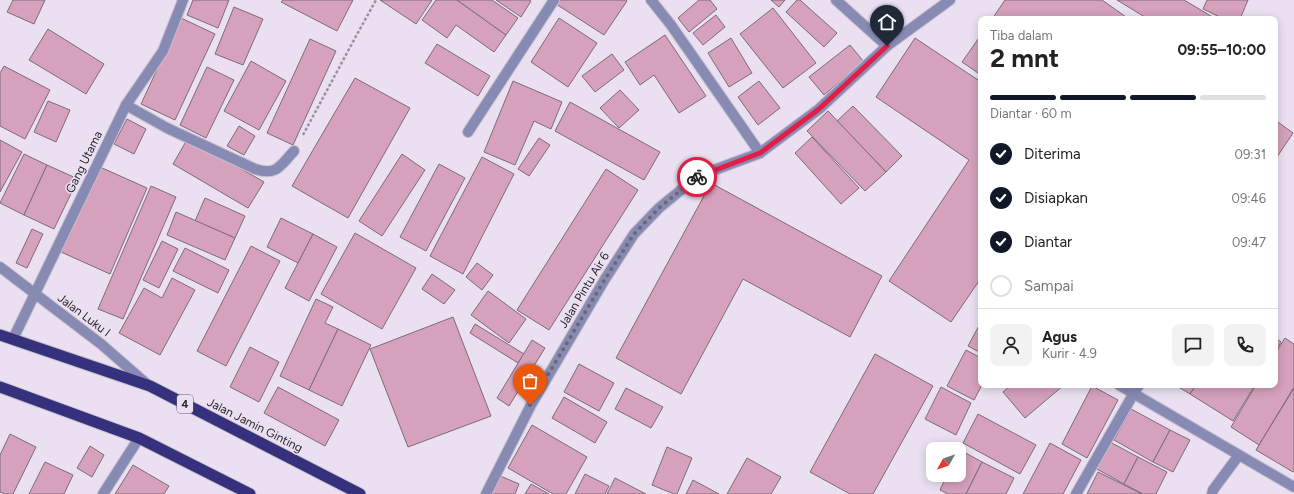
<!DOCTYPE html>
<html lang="id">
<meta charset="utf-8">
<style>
body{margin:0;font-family:Figtree,sans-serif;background:#f2f2f2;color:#222;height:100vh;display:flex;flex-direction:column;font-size:15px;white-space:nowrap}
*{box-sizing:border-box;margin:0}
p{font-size:13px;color:#767676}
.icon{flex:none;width:22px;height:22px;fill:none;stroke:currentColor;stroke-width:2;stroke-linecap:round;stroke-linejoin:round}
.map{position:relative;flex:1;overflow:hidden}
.details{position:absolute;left:978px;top:16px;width:300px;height:372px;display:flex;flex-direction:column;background:#fff;border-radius:8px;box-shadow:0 2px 10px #0003}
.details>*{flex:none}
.needle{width:26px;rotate:230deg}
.tools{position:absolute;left:926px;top:442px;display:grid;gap:8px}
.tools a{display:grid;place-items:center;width:40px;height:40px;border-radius:8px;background:#fff;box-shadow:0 2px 10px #0003;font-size:20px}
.pin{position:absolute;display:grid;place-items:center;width:34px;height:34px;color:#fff;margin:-41px -17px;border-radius:50% 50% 50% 0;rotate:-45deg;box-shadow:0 0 4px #0007}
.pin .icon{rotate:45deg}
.courier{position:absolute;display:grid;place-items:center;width:40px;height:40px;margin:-20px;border:3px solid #e11d48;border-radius:50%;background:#fff;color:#222;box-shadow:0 1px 5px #0007}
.overview em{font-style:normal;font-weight:700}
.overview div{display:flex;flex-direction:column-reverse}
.overview{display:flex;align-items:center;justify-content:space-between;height:68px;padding:0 12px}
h1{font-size:26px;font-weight:700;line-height:30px}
.bar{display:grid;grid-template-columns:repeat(4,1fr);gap:6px 4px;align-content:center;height:48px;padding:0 12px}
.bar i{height:5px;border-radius:3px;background:#e0e0e0}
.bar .on{background:#111827}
.bar p{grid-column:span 4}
.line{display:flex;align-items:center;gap:10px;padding:0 12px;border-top:1px solid #e0e0e0}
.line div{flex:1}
.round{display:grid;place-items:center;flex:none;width:42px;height:42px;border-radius:8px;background:#f2f2f2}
ol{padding:0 12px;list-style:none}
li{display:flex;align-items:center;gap:12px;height:44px}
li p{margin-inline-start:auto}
li .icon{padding:4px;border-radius:50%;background:#111827;color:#fff;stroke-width:4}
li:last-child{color:#767676}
li i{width:22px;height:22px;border:2px solid #e0e0e0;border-radius:50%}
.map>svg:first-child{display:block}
.building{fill:#d5a1bd;stroke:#7d6c75}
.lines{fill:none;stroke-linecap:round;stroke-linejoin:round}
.service-casing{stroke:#c7bfce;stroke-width:12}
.minor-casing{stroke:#c7bfce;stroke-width:12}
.trunk-casing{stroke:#c7bfce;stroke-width:13}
.path{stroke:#9a939f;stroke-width:2.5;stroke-dasharray:3 2;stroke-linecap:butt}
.service{stroke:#878bb3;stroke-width:10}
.minor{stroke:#878bb3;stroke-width:10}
.trunk{stroke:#35317c;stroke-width:11}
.done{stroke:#6d6771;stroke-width:4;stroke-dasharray:0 7.2}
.route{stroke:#e11d48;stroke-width:5}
.labels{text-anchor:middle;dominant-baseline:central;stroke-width:3;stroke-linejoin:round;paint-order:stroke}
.shield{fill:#eae0f1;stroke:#645e67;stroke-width:1}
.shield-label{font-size:11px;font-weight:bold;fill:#2a262c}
.street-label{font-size:12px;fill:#2a262c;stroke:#eae0f1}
</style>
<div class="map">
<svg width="1294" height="494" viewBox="0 0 1294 494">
<rect width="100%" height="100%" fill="#eae0f1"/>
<g class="building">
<path d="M 13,0 L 45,0 L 34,24 L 7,12 Z"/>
<path d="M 193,0 L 229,0 L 218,28 L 187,15 Z"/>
<path d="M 283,0 L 353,0 L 337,31 L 281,2 Z"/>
<path d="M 380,0 L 432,0 L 416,24 Z"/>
<path d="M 436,0 L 457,0 L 506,35 L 494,52 L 456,25 L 447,38 L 422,20 Z"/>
<path d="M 457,0 L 492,0 L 518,18 L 506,35 Z"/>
<path d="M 496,0 L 529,0 L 531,1 L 521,17 Z"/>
<path d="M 558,0 L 626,0 L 627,1 L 604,35 L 556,4 Z"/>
<path d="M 699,0 L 710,0 L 717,9 L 689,32 L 678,18 Z"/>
<path d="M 771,0 L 785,0 L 779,7 Z"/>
<path d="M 797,0 L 800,0 L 837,33 L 824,47 L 786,12 Z"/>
<path d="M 1005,0 L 1102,0 L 1129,19 L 992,19 Z"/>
<path d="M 1117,0 L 1184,0 L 1216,19 L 1148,19 Z"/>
<path d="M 1207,0 L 1248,0 L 1240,19 L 1224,19 L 1203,9 Z"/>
<path d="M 234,7 L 263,19 L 243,65 L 215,54 Z"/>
<path d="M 773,8 L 816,63 L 783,88 L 740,34 Z"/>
<path d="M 716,15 L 725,27 L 703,45 L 693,33 Z"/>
<path d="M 181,18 L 215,34 L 175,120 L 141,104 Z"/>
<path d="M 559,18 L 597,43 L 568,87 L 531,62 Z"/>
<path d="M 48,29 L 104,64 L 86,94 L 29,60 Z"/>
<path d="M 665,35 L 706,96 L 679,113 L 654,75 L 640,85 L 625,62 Z"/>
<path d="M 981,35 L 981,75 L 962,62 Z"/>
<path d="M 731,38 L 752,73 L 729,87 L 708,53 Z"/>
<path d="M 915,38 L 981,82 L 981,278 L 951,322 L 889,281 L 969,160 L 876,97 Z"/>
<path d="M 310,39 L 336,51 L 293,145 L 267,133 Z"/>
<path d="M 437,44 L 490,76 L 478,96 L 425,63 Z"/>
<path d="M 850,45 L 864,62 L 824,95 L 809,77 Z"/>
<path d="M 612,54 L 624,70 L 595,92 L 582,76 Z"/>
<path d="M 251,61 L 286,81 L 259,130 L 224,111 Z"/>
<path d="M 4,66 L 50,90 L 25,139 L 0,126 L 0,73 Z"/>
<path d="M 207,67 L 234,80 L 206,138 L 180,125 Z"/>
<path d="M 355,78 L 410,108 L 348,218 L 292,186 Z"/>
<path d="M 513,81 L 562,102 L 551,129 L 534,121 L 515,165 L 484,152 Z"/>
<path d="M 759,81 L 780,108 L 758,125 L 738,97 Z"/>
<path d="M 620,90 L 639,110 L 619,128 L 600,108 Z"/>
<path d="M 48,101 L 70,110 L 56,142 L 34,132 Z"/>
<path d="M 570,102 L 660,152 L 644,180 L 555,131 Z"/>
<path d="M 853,106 L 902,156 L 886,172 L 837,121 Z"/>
<path d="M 828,111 L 886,172 L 865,191 L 807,131 Z"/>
<path d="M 127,119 L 146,129 L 134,154 L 114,144 Z"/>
<path d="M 1275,120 L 1293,133 L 1275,160 Z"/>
<path d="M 239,126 L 255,136 L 244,155 L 227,146 Z"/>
<path d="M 812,137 L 859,188 L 841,204 L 795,153 Z"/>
<path d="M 188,138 L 264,182 L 248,208 L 173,164 Z"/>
<path d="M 539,138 L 550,145 L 529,176 L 518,169 Z"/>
<path d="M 0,140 L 22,152 L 0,192 Z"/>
<path d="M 24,154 L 47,165 L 24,215 L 0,203 Z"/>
<path d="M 402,154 L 425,170 L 382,236 L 359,221 Z"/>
<path d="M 482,157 L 514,174 L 463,274 L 430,256 Z"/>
<path d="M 439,164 L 465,178 L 426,251 L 400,237 Z"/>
<path d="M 47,165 L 78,179 L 54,229 L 24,215 Z"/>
<path d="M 100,167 L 147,188 L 110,274 L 61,252 Z"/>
<path d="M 606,169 L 638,190 L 549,330 L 517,310 Z"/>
<path d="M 711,183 L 882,276 L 850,337 L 743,279 L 681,394 L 616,358 Z"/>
<path d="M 151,186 L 176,197 L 123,319 L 98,309 Z"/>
<path d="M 205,198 L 245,216 L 235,238 L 195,221 Z"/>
<path d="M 176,212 L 235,238 L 225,260 L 167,235 Z"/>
<path d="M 281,218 L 313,234 L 298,263 L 267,247 Z"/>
<path d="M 32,229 L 43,234 L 27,268 L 16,263 Z"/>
<path d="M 355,233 L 416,268 L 382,329 L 321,294 Z"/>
<path d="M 313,234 L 337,247 L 309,301 L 285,288 Z"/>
<path d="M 162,241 L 178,249 L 159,288 L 143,280 Z"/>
<path d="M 251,246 L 280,261 L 226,366 L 197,351 Z"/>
<path d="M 185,248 L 229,270 L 218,293 L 173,271 Z"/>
<path d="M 477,263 L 493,275 L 482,290 L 466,277 Z"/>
<path d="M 432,274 L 455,290 L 444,304 L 422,289 Z"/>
<path d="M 172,278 L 195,290 L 160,355 L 119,333 L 144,288 L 162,298 Z"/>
<path d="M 488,291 L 526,319 L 509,343 L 471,315 Z"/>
<path d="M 316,299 L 333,307 L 325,323 L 338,329 L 309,390 L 280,376 Z"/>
<path d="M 453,317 L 491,416 L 408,447 L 370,349 Z"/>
<path d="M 981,322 L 981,353 L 968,346 Z"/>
<path d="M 475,324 L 524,354 L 518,363 L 470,333 Z"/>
<path d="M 338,329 L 371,345 L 342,406 L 309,390 Z"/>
<path d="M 1275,338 L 1281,342 L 1275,352 Z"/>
<path d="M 1285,338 L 1294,344 L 1294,387 L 1259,445 L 1231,427 L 1256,385 L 1275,385 L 1275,354 Z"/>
<path d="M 532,340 L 545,348 L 509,406 L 497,398 Z"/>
<path d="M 250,347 L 279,362 L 259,402 L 230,387 Z"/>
<path d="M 966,350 L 981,358 L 982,385 L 974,400 L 947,386 Z"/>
<path d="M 875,354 L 933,386 L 873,494 L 850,494 L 810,472 Z"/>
<path d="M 579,364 L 614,383 L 599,411 L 564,392 Z"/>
<path d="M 1011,385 L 1064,385 L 1025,418 L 1003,392 Z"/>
<path d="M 1175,385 L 1196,385 L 1190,394 Z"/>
<path d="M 1196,385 L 1255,385 L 1233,421 L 1190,394 Z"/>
<path d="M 1092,386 L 1118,400 L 1087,458 L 1062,444 Z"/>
<path d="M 278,387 L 339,420 L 325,446 L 264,413 Z"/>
<path d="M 941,387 L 971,403 L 956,435 L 925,419 Z"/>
<path d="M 626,388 L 663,407 L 651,428 L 615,409 Z"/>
<path d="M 1294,388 L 1294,470 L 1293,472 L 1256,450 Z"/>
<path d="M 564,397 L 607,422 L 595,443 L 552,418 Z"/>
<path d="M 1131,409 L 1170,430 L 1153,462 L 1114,440 Z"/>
<path d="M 978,414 L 1036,445 L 1020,474 L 963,443 Z"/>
<path d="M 532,425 L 587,457 L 566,494 L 553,494 L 508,468 Z"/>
<path d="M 1170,430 L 1190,440 L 1173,472 L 1153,462 Z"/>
<path d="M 10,434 L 36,447 L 13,494 L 5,494 L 0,492 L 0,455 Z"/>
<path d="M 1110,442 L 1138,457 L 1124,484 L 1095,468 Z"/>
<path d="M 1050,443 L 1081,460 L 1063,494 L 1023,494 Z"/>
<path d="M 90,446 L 104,455 L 92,477 L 77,468 Z"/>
<path d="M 667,447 L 692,458 L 677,494 L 674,494 L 652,485 Z"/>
<path d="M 960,450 L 982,462 L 966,494 L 948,494 L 940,490 L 947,475 L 959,475 Z"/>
<path d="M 1138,457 L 1167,472 L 1156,494 L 1143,494 L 1124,484 Z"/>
<path d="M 747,458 L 781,477 L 771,494 L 727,494 Z"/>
<path d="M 45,462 L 73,475 L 64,494 L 29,494 Z"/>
<path d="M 982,462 L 1014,478 L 1006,494 L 966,494 Z"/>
<path d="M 133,465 L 169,486 L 164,494 L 115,494 Z"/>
<path d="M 1098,472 L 1142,494 L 1087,494 Z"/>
<path d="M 585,474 L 609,486 L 605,494 L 575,494 Z"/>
<path d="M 498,475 L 519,484 L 515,494 L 490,494 Z"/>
<path d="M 615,478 L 646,494 L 607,494 Z"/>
<path d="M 693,480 L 719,494 L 686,494 Z"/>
<path d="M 531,484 L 549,494 L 525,494 Z"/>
</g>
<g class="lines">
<g class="service-casing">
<g id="service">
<path d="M 836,0 L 887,46"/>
<path d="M 1134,393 L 1139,385"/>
<path d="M 1212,494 L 1213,490 L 1239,455"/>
</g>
</g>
<g class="minor-casing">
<g id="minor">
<path d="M 651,0 L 671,25 L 760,153"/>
<path d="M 126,105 L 167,128 L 255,169 C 277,176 280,166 294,151"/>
<path d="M 468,132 L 554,0"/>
<path d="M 0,267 L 101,344 L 148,385"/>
<path d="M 13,339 L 126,105 L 163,51 L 183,0"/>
<path d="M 1119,385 L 1294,487"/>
<path d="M 103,494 L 139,438"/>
<path d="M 486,494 L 531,405 L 605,279 L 634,234 L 659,208 L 698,176 L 760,153 L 819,109 L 887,46 L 950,0"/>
<path d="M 1076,494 L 1134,393"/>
</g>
</g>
<g class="trunk-casing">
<g id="trunk">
<path d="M 0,335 L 150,386 L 360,494"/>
<path d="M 0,387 L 139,438 L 250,494"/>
</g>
</g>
<path class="path" d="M 303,135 L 355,38 L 376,0"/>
<use href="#service" class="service"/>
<use href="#minor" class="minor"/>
<use href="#trunk" class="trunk"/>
</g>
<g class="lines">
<path class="done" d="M 530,405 L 605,279 L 634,234 L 659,208 L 697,177"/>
<path class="route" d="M 697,177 L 760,153 L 819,109 L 887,46"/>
</g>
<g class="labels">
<rect class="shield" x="177" y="395" width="16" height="18" rx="3"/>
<g class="shield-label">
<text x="185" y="404">4</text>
</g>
<g class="street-label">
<text transform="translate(84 162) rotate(-64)">Gang Utama</text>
<text transform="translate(584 290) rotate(-59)">Jalan Pintu Air 6</text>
<text transform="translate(84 315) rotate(37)">Jalan Luku I</text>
<text transform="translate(255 425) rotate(27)">Jalan Jamin Ginting</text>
</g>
</g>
</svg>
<div class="tools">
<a><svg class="needle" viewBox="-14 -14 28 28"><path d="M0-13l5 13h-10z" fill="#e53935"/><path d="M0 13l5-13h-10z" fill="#767676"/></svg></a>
</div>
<div class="pin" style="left:530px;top:405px;background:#ea580c"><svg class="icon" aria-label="bag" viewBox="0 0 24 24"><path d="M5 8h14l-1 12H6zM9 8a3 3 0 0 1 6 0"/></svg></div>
<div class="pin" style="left:887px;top:46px;background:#1f2937"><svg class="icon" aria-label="home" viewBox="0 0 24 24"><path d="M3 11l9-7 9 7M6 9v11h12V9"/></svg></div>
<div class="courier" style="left:697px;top:177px"><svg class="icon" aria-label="bike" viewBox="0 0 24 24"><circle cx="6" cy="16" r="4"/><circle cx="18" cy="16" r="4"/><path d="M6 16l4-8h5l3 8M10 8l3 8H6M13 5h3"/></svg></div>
<section class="details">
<div class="overview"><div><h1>2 mnt</h1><p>Tiba dalam</p></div><em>09:55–10:00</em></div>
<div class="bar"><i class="on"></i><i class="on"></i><i class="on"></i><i></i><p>Diantar · 60 m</p></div>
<ol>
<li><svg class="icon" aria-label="check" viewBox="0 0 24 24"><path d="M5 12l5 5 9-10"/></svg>Diterima<p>09:31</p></li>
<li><svg class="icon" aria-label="check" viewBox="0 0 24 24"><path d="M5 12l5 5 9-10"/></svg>Disiapkan<p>09:46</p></li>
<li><svg class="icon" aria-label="check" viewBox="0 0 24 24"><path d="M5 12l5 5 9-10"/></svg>Diantar<p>09:47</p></li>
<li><i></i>Sampai</li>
</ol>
<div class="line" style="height:72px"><a class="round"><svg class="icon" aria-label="person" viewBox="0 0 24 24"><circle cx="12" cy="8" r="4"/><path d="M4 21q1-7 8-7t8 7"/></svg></a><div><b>Agus</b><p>Kurir · 4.9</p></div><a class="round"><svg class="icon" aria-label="chat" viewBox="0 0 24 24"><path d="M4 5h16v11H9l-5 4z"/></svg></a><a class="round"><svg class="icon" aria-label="phone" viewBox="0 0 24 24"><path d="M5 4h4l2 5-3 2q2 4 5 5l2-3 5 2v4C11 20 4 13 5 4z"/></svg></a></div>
</section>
</div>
